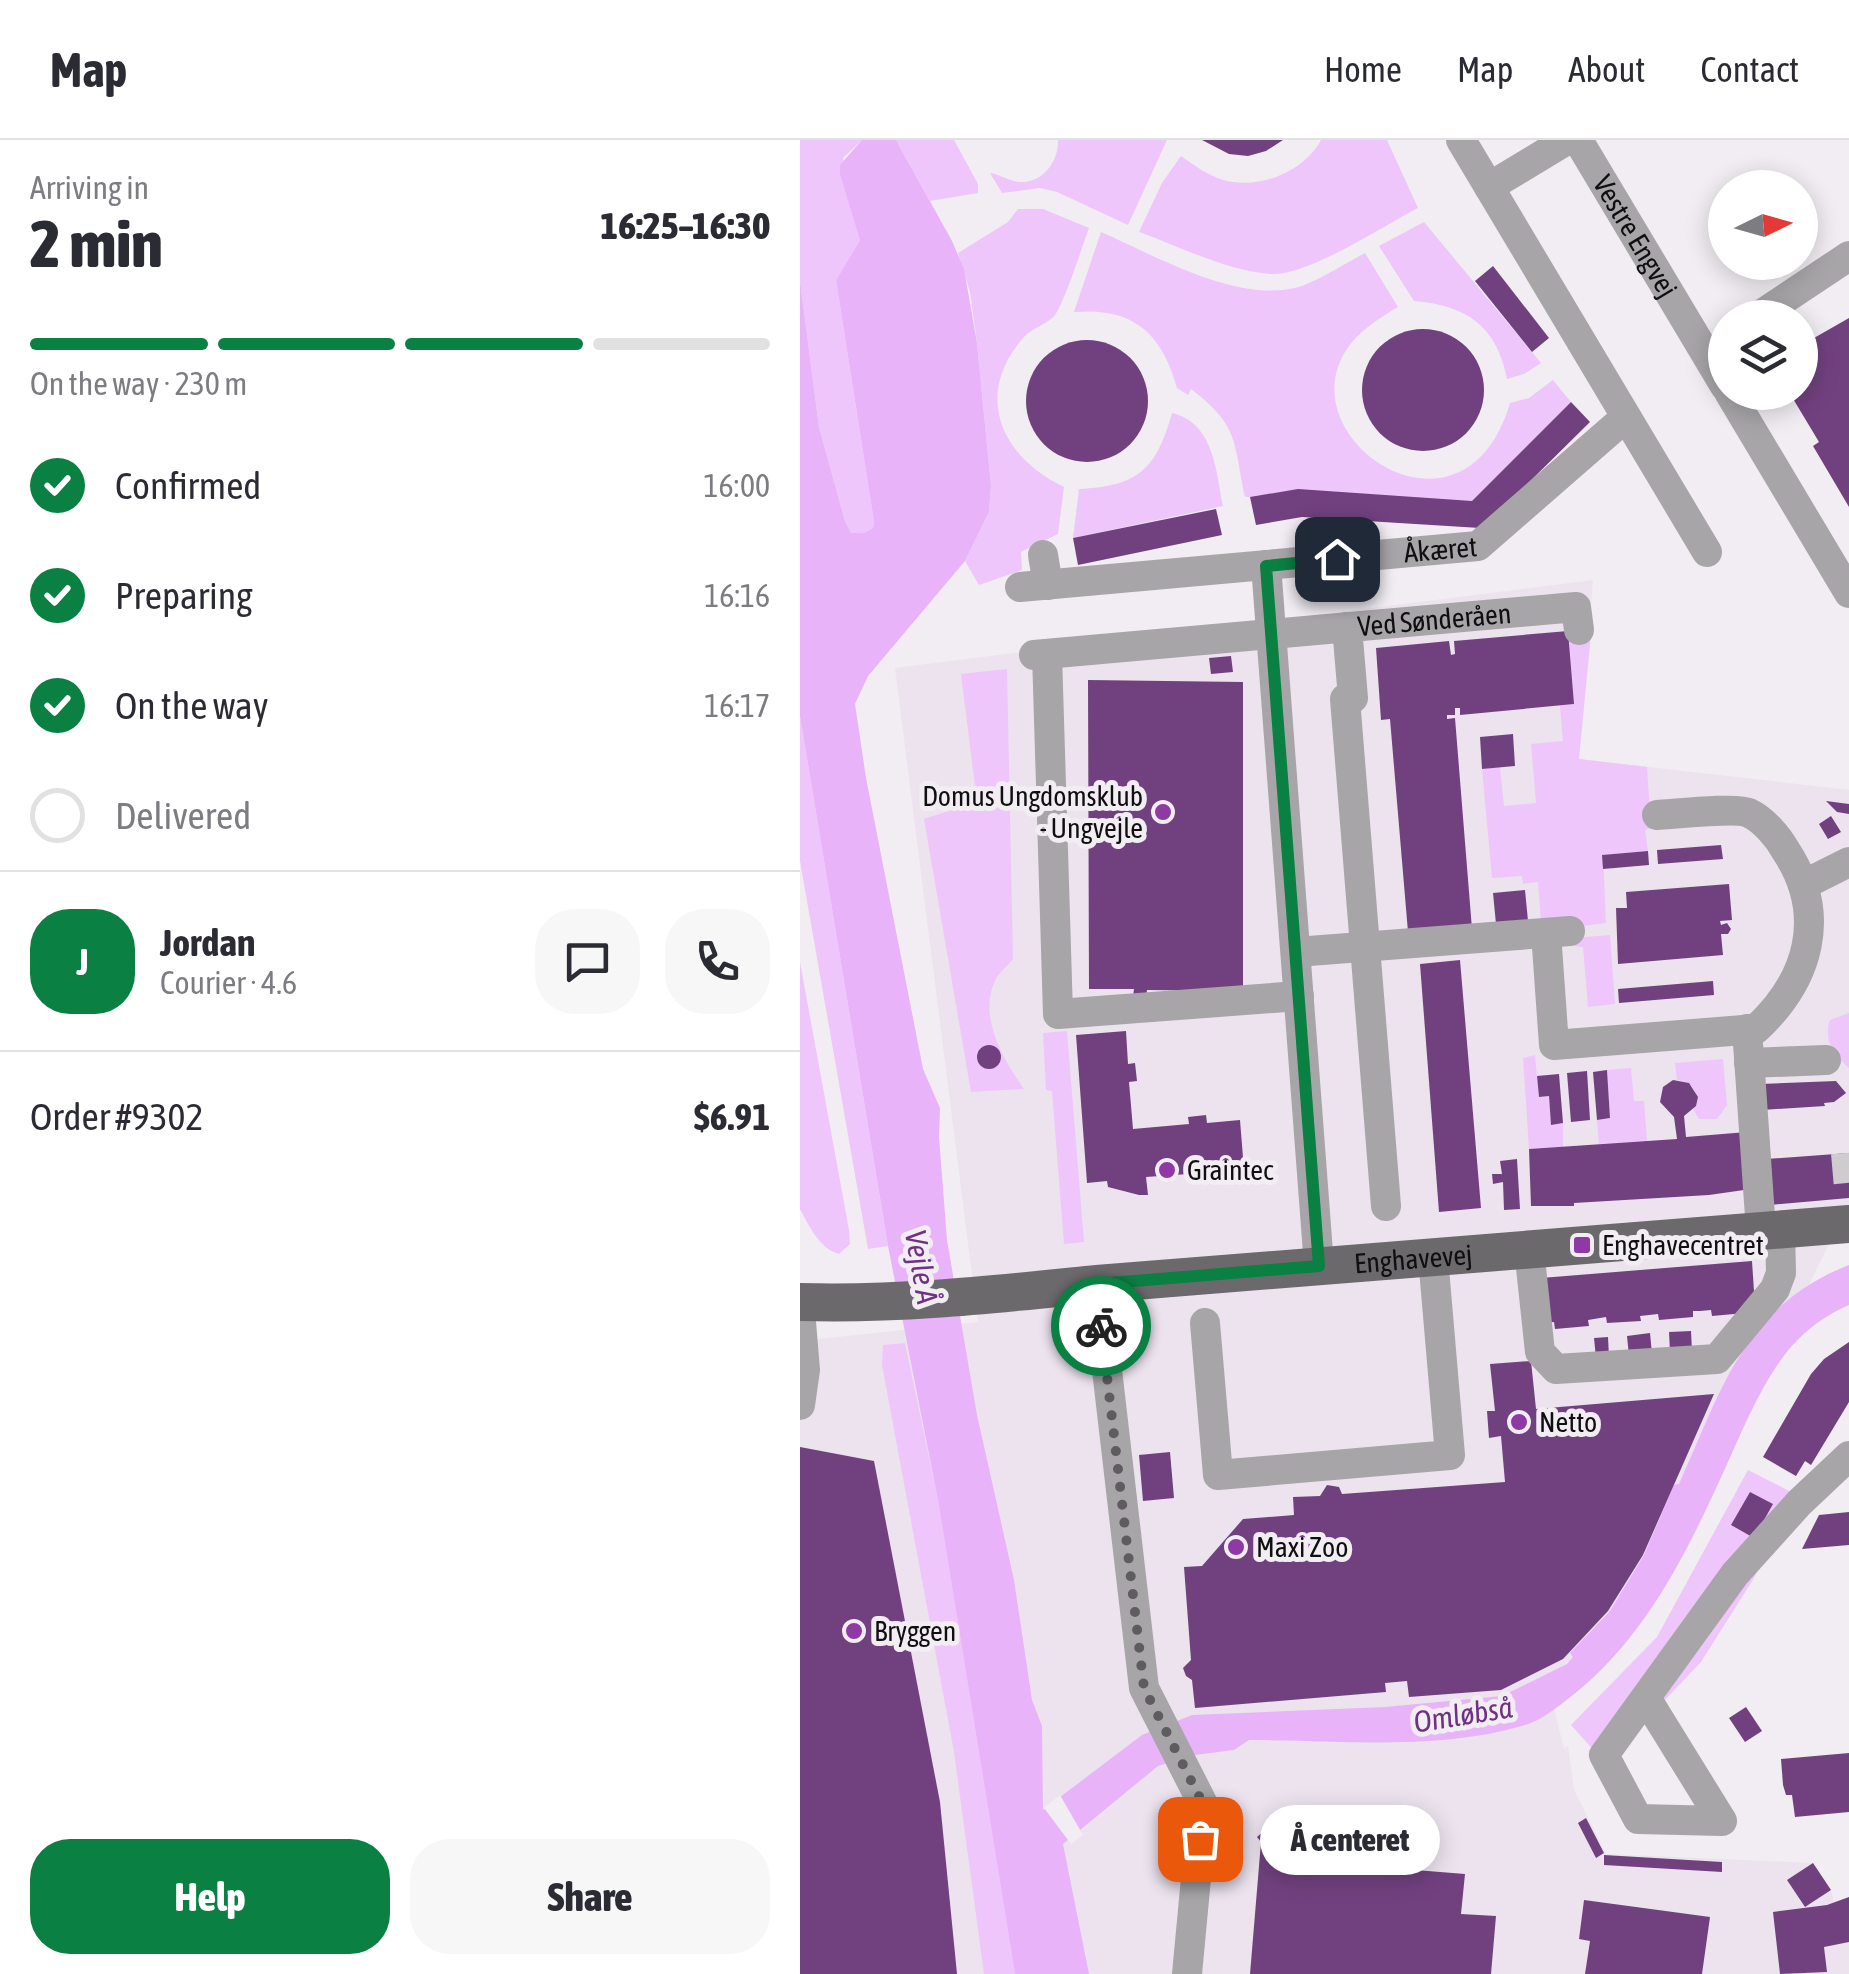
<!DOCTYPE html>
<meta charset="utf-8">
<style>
body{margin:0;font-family:"Asap Condensed",sans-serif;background:#f7f7f7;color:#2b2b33;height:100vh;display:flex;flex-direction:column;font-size:38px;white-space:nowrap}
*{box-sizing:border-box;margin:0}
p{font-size:32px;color:#7c7c81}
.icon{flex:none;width:55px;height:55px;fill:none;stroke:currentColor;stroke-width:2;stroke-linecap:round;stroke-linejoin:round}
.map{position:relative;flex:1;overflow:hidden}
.sheet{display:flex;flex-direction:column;background:#fff;width:800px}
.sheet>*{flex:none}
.needle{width:65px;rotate:85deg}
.controls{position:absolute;left:908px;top:30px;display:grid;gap:20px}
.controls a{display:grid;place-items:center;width:110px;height:110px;border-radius:50%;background:#fff;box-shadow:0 5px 25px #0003;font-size:50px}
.pin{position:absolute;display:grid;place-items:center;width:85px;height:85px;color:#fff;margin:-42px;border-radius:20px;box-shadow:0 5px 15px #0006}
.courier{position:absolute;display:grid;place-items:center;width:100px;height:100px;margin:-50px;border:8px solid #0b8043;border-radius:50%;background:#fff;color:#222;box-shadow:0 2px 12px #0007}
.bubble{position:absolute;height:70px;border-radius:35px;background:#fff;box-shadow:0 5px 25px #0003;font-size:32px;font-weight:800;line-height:70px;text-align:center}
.head em{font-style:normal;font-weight:800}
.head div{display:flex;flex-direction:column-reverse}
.head{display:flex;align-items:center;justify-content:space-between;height:170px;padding:0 30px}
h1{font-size:65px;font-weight:800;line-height:75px}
.bar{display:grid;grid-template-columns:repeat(4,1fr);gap:15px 10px;align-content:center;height:120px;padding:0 30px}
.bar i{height:12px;border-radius:8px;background:#e1e1e2}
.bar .current{background:#0b8043}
.bar p{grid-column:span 4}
.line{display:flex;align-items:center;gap:25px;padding:0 30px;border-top:2px solid #e1e1e2}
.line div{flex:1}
.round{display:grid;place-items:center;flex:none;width:105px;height:105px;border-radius:40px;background:#f7f7f7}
ol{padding:0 30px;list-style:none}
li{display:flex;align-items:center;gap:30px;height:110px}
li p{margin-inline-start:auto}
li .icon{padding:10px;border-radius:50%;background:#0b8043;color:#fff;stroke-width:4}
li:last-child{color:#7c7c81}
li i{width:55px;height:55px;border:5px solid #e1e1e2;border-radius:50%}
.button{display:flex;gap:20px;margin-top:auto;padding:20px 30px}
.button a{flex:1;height:115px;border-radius:40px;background:#0b8043;color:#fff;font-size:40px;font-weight:800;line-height:115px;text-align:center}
.button a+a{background:#f7f7f7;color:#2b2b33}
header{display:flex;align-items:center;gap:60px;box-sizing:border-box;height:140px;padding:0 50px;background:#fff;border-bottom:2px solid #e1e1e2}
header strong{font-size:48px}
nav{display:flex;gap:55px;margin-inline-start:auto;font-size:35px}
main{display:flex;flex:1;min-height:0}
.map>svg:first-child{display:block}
.built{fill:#ece3ef}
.green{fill:#eec6fb}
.water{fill:#e9b3f9}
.pier{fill:#f1edf2}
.building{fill:#71417f}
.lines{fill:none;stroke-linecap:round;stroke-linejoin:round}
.minor-tunnel{stroke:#cfccd0;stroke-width:30;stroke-dasharray:30 15;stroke-linecap:butt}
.minor{stroke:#a7a5a8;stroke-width:30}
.major{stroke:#6c696d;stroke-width:38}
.done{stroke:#5e5c5f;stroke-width:10;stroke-dasharray:0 18}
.route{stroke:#0b8043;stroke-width:12}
.poi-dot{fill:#8e39a6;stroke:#f1edf2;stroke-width:4}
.labels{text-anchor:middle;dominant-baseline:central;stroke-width:10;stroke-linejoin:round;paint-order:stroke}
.street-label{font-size:28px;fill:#0f0e10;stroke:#f1edf2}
.poi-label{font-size:28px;fill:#0f0e10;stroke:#f1edf2;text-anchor:start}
.water-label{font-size:30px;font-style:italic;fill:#6f3181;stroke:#f1edf2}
</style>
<header>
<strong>Map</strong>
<nav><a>Home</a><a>Map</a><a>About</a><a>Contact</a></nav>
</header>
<main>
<section class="sheet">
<div class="head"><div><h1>2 min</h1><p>Arriving in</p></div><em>16:25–16:30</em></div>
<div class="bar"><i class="current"></i><i class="current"></i><i class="current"></i><i></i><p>On the way · 230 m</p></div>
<ol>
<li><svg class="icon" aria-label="check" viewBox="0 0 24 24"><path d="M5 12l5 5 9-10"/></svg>Confirmed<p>16:00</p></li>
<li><svg class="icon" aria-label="check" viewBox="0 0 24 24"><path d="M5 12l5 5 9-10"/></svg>Preparing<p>16:16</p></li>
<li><svg class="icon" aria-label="check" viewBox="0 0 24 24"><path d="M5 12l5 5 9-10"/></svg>On the way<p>16:17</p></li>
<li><i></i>Delivered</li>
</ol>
<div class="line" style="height:180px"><b class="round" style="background:#0b8043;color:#fff">J</b><div><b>Jordan</b><p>Courier · 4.6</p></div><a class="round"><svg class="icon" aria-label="chat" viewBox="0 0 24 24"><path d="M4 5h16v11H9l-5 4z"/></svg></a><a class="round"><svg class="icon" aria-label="phone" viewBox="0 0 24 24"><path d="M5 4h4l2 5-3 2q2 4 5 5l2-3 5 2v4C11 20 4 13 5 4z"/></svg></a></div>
<div class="line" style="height:130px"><div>Order #9302</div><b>$6.91</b></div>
<div class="button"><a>Help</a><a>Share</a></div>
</section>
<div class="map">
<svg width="1049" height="1834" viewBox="0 0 1049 1834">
<rect width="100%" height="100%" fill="#f1edf2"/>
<path class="built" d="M 793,440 L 779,619 L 1049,650 L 1049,1101 L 1030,1102 L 934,1297 L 753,1564 L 764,1609 L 768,1606 L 774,1650 L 806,1714 L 1013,1723 L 1031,1750 L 1034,1762 L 1049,1758 L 1049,1834 L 0,1834 L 0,1201 L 178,1182 L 95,528 Z"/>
<g class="green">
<path d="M 0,0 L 62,0 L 43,18 L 60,100 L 36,140 L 74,382 L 73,388 L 64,393 L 51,393 L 45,381 L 19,287 L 0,141 Z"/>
<path d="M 96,0 L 154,0 L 178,44 L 178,53 L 130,61 Z"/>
<path d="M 258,0 L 367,0 L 328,85 L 257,52 L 240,48 L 202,53 L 190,33 C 199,34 205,39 214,41 C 240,47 259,23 258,0 Z"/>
<path d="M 521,0 L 587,0 L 618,68 C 583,86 508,136 471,134 C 427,131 381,107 339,92 L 362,43 L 381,16 C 394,25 409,36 423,40 C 459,50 504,32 521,0 Z"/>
<path d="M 218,69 L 243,69 L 289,88 C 282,107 265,161 255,175 C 248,184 232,188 224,197 C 172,255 202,318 264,347 L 258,394 L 221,412 L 222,430 L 179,445 L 165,421 L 189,372 L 191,346 L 177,203 L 170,152 L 158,113 L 208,82 Z"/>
<path d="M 624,82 L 741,223 L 724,234 L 707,239 C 697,186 666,165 614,161 L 579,106 Z"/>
<path d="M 301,92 C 356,116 441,166 502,146 C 523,138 544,124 565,113 L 598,167 C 578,179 558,191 545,212 C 490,303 665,417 710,263 L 729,258 L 753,240 L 771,262 L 672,361 L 445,357 C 433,301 440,287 391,249 L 388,255 L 377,248 C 362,193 333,167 274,172 Z"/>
<path d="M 372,273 C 414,283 416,331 423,366 L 273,398 L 279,349 C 338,346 356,330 372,273 Z"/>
<path d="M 791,494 L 779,619 L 847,627 L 851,688 L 845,690 L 848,711 L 803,715 L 806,783 L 774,787 L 741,782 L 738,742 L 723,744 L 722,736 L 692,738 L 682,629 L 700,627 L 704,666 L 736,663 L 731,604 L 763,601 L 760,566 L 773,564 L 769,496 Z"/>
<path d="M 207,529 L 213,819 C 208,825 201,831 197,837 C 176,874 203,919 224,949 L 171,952 L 124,679 L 177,662 L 161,534 Z"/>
<path d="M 0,576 L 88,1106 L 68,1109 L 0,721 Z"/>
<path d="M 810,795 L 815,864 L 788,867 L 783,807 L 774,806 L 774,798 Z"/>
<path d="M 0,822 L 49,1090 L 50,1104 L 39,1114 C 20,1109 9,1086 0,1069 Z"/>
<path d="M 1049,873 L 1049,928 C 1034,915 1023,900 1030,880 Z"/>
<path d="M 267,891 L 284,1102 L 264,1104 L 252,951 L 246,950 L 243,893 Z"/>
<path d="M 735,915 L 739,957 L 749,956 L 751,984 L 763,983 L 763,1007 L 729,1009 L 723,918 Z"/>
<path d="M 923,919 L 927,965 L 917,979 L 899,979 L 893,969 C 901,954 893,941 877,940 L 875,923 Z"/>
<path d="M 831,928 L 834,961 L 844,961 L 847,1001 L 799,1004 L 797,980 L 810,978 L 807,930 Z"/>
<path d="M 105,1203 L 138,1360 L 215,1834 L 184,1834 L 154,1612 L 82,1225 L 83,1205 Z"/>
<path d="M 948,1330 L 995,1354 L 954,1438 L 901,1522 L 805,1623 L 771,1585 L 857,1497 Z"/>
</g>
<path class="water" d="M 62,0 L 96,0 L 152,101 L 164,129 L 177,203 L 191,346 L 189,372 L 165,421 L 68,536 L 55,564 L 66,638 L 123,929 L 140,968 L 139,997 L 147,1100 L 177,1275 L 214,1440 L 232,1560 L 242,1586 L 243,1670 L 342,1595 L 392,1575 L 585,1567 L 702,1556 L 767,1524 L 773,1517 L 770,1513 L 810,1471 L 844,1415 L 874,1345 L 879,1344 C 922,1249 944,1166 1049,1125 L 1049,1165 C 989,1191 966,1239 940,1295 C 898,1389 855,1490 773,1555 C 757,1567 742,1581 722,1586 C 635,1611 539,1600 449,1600 L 434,1610 L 395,1615 L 358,1626 L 263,1704 L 289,1834 L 215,1834 L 138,1360 L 88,1106 L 0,576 L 0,141 L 19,287 L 45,381 L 51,393 L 64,393 L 73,388 L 74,382 L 36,140 L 60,100 L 40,34 L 40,25 Z"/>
<path class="pier" d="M 260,1655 L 283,1695 L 271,1704 L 244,1668 Z"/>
<g class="building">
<path d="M 402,0 L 483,0 L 466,11 L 448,16 L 429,14 Z"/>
<path d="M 693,126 L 749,198 L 732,212 L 675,141 Z"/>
<path d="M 1049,178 L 1049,367 L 1013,306 L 1019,302 L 989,252 L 1000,252 L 1000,206 Z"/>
<circle cx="623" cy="250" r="61"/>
<circle cx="287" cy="261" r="61"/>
<path d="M 771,262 L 790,282 L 687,384 L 680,388 L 502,377 L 456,385 L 450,357 L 498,349 L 672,361 Z"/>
<path d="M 416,369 L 422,395 L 278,425 L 273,398 Z"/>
<path d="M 768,491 L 774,564 L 660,575 L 660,568 L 655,568 L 655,575 L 647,575 L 647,579 L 655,578 L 672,789 L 608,792 L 590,579 L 581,580 L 576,508 L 649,501 L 651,515 L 655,514 L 654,501 Z"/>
<path d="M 431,516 L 433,532 L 411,534 L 409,518 Z"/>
<path d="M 288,540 L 443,542 L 443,851 L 347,850 L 346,857 L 333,856 L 334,849 L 289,849 Z"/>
<path d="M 713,594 L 715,626 L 682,629 L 680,597 Z"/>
<path d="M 1026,661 L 1049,664 L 1049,674 L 1037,672 Z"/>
<path d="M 1031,676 L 1041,692 L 1028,699 L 1019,684 Z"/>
<path d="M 921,705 L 923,719 L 858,724 L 857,710 Z"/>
<path d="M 848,711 L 849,725 L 803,729 L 802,715 Z"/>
<path d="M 929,744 L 932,780 L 920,781 L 921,785 L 927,783 L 931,789 L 928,794 L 921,794 L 923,815 L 818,824 L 816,768 L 827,768 L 826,752 Z"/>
<path d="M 725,750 L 728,781 L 696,784 L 693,753 Z"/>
<path d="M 660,820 L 681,1068 L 639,1072 L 620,824 Z"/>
<path d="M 913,841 L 914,855 L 819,863 L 818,849 Z"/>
<path d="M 326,891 L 328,924 L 335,923 L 337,941 L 329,942 L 333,989 L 389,984 L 388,977 L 406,975 L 407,983 L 440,980 L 444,1030 L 346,1037 L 348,1055 L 339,1055 L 308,1047 L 307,1041 L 287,1043 L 276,895 Z"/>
<circle cx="189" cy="917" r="12"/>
<path d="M 807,930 L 810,978 L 797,980 L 793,932 Z"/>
<path d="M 787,931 L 790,980 L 771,982 L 767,933 Z"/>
<path d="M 759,934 L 763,983 L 751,985 L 749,956 L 739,957 L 737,936 Z"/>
<path d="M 873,940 L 889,943 L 898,957 L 896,966 L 884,976 L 886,997 L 947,992 L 951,1049 L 909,1055 L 774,1063 L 774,1066 L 731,1066 L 729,1009 L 877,999 L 874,977 L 860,962 L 863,947 Z"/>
<path d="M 1036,941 L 1046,953 L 1034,962 L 1024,963 L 1025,966 L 962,970 L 961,944 Z"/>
<path d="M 1049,1013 L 1049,1058 L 970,1065 L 966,1019 Z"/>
<path d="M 717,1019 L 720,1069 L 704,1070 L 703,1042 L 693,1044 L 692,1034 L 702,1034 L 700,1021 Z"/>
<path d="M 952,1121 L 955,1166 L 945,1173 L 912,1176 L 911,1170 L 900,1171 L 893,1171 L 893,1177 L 859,1180 L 858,1174 L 840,1176 L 841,1181 L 807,1183 L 806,1177 L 788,1180 L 789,1186 L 755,1189 L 754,1182 L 744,1183 L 741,1138 Z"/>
<path d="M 891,1191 L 892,1211 L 870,1212 L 869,1192 Z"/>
<path d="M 850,1193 L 852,1214 L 829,1216 L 827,1196 Z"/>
<path d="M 808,1197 L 809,1217 L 796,1218 L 794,1198 Z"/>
<path d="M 1049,1202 L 1049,1262 L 1011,1325 L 1005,1321 L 996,1336 L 963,1317 L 1011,1234 L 1024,1219 Z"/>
<path d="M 731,1221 L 736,1269 L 914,1254 L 843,1415 L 808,1471 L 763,1519 L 701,1550 L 609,1557 L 607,1541 L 585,1543 L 586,1552 L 395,1568 L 392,1540 L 386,1536 L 383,1528 L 391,1520 L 384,1427 L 402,1426 L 443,1379 L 494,1375 L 493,1357 L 520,1356 L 527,1345 L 539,1347 L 542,1354 L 705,1342 L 701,1296 L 689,1298 L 687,1271 L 695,1271 L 690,1224 Z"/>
<path d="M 0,1307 L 74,1321 L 140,1662 L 157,1834 L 0,1834 Z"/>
<path d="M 370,1312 L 374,1358 L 343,1361 L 339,1315 Z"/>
<path d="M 950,1352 L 973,1364 L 954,1398 L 931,1385 Z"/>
<path d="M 1049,1372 L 1049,1405 L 1002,1409 L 1019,1375 Z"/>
<path d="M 946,1567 L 962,1591 L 945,1602 L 929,1578 Z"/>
<path d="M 1049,1613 L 1049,1672 L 995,1677 L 992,1655 L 986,1655 L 983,1645 L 981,1619 Z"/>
<path d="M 786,1678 L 804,1713 L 796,1718 L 778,1683 Z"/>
<path d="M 466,1689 L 470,1694 L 495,1696 L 492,1729 L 502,1729 L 503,1721 L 665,1734 L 661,1774 L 696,1776 L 691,1834 L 450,1834 L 461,1702 L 457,1697 Z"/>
<path d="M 804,1715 L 922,1722 L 922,1732 L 804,1725 Z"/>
<path d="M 1013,1723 L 1031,1750 L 1005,1767 L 987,1740 Z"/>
<path d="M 1049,1757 L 1049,1802 L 1024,1807 L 1027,1832 L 980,1834 L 973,1772 L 1027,1765 Z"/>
<path d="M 784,1760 L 910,1777 L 902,1834 L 785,1834 L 790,1801 L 779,1799 Z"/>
</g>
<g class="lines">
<path class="minor-tunnel" d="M 1046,1013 L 1049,1047"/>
<g class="minor">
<path d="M 661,0 L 907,412"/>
<path id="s1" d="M 778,0 L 925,246"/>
<path d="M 689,47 L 767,0"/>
<path d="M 956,178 L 1049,116"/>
<path d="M 929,252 L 1049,453"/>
<path d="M 243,415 L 248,445"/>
<path d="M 466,425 L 519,1126"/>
<path id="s2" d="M 220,447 L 678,406 L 826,277"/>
<path d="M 547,487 L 553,558 L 545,559 L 586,1066"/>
<path d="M 247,514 L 258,874 L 499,856"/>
<path id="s3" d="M 234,515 L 776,467 L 779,490"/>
<path d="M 1003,745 L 1049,722"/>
<path d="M 746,793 L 754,905 L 956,889 C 1009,840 1028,775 986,711 C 978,697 964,680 949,673 C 937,667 875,674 857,675"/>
<path d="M 496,812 L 770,791"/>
<path d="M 947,889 L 961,1091"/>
<path d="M 949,923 L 1026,920"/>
<path d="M 729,1109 L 740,1212 L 756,1229 L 917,1219 L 975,1149 L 981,1133 L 980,1089"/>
<path d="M 297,1144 L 344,1548 L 403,1664 L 387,1834"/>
<path d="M 0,1170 L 5,1230 L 0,1265"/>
<path d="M 405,1183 L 418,1335 L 650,1315 L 633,1117"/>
<path d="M 846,1558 L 922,1681 L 838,1679 L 804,1615 L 935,1434 L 999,1363 L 1049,1316"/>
</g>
<path class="major" id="s4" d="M 0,1162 C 100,1165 197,1154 297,1144 L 1049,1084"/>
</g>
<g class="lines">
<path class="done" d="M 301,1186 L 344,1548 L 403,1664 L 400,1699"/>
<path class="route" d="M 301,1186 L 297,1144 L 519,1126 L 466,426 L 537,419"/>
</g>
<g class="poi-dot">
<circle cx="363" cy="672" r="10"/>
<circle cx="367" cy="1030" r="10"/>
<rect x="772" y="1095" width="20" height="20" rx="5"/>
<circle cx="719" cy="1282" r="10"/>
<circle cx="436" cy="1407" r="10"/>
<circle cx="54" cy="1491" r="10"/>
</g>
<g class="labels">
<g class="street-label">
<text stroke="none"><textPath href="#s1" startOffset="112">Vestre Engvej</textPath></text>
<text stroke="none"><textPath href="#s2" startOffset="422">Åkæret</textPath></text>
<text stroke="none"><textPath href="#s3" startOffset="402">Ved Sønderåen</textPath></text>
<text stroke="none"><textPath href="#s4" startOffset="615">Enghavevej</textPath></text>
</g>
<g class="poi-label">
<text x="343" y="656" text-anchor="end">Domus Ungdomsklub<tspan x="343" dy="32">- Ungvejle</tspan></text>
<text x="387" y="1030">Graintec</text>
<text x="802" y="1105">Enghavecentret</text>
<text x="739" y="1282">Netto</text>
<text x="456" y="1407">Maxi Zoo</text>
<text x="74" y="1491">Bryggen</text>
</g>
<g class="water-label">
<text transform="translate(122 1127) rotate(80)">Vejle Å</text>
<text transform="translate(663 1574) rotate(-9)">Omløbså</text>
</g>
</g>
</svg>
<div class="controls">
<a><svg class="needle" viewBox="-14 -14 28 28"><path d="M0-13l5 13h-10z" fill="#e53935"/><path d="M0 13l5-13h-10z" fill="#7c7c81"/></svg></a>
<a><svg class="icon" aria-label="layers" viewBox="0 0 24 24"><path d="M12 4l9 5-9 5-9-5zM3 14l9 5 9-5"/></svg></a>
</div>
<div class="pin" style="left:400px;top:1699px;background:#ea580c"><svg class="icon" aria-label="bag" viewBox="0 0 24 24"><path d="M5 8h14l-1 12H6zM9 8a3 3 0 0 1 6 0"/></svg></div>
<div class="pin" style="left:537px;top:419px;background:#1f2937"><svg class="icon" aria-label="home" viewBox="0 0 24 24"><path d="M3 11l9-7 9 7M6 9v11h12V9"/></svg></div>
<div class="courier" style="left:301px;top:1186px"><svg class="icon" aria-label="bike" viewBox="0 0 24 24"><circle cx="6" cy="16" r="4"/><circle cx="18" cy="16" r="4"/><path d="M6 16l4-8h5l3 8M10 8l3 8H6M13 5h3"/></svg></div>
<div class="bubble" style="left:460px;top:1665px;width:180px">Å centeret</div>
</div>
</main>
